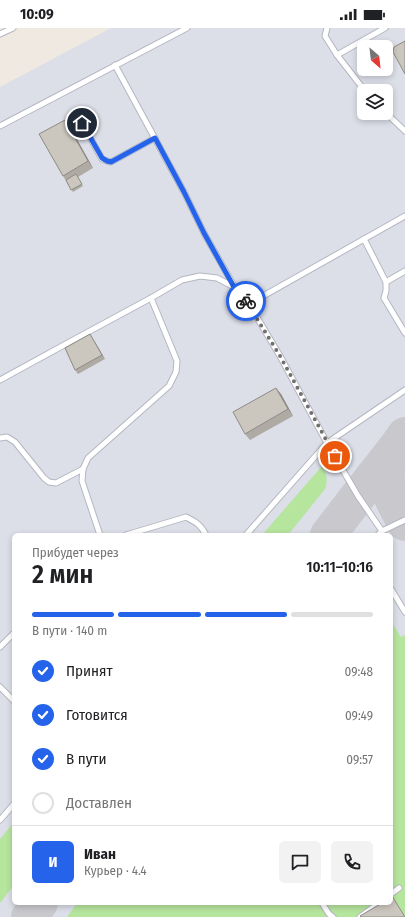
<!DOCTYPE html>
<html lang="ru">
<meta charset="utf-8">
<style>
body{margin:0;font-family:"Fira Sans Condensed",sans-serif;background:#f2f2f2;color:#202124;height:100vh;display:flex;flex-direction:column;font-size:15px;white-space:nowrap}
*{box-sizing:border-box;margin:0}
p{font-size:13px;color:#757577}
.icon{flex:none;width:22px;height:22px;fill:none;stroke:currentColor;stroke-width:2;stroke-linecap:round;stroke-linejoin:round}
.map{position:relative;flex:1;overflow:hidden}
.panel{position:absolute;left:12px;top:505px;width:381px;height:372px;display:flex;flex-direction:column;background:#fff;border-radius:6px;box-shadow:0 2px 6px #0003}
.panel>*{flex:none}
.needle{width:26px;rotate:152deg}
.fabs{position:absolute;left:357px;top:12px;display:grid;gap:8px}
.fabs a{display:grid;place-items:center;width:36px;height:36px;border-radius:6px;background:#fff;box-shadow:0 2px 6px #0003;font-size:20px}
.pin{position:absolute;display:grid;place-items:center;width:34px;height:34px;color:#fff;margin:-17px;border:2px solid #fff;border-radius:50%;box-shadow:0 1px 4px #0007}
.courier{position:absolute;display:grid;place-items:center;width:40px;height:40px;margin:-20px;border:3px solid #2563eb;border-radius:50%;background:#fff;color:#222;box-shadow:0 1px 5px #0007}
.summary em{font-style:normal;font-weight:600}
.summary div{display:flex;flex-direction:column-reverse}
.summary{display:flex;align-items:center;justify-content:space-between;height:68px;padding:0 20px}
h1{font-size:26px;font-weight:600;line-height:30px}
.bar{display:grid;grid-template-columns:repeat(4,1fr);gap:6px 4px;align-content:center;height:48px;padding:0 20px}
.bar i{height:5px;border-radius:3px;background:#e0e0e0}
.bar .current{background:#2563eb}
.bar p{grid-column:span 4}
.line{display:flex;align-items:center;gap:10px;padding:0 20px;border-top:1px solid #e0e0e0}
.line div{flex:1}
.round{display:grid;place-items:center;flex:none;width:42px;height:42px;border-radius:6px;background:#f2f2f2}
ol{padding:0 20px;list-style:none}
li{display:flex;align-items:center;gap:12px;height:44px}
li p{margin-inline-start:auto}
li .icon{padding:4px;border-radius:50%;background:#2563eb;color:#fff;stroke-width:4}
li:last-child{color:#757577}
li i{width:22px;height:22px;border:2px solid #e0e0e0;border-radius:50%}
.status{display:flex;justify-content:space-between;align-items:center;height:28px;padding:0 20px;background:#fff;direction:ltr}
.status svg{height:11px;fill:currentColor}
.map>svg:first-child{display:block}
.airport{fill:#dcdee8;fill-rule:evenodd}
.green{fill:#b6e59e}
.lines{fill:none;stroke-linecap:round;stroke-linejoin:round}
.taxiway{stroke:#c9c8cc;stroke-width:36}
.service-casing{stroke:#b4b7c1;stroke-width:7}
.service{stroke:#fff;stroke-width:5}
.wall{fill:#afaba4}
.shaded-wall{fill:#8e8b86}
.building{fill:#cbc7bf;stroke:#8e8b86}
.done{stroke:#726f6d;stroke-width:4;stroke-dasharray:0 7.2}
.route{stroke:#2563eb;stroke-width:5}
</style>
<div class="status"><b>10:09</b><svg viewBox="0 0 49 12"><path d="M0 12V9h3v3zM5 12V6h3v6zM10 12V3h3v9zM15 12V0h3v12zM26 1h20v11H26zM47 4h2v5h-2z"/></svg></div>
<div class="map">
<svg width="405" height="889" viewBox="0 0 405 889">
<rect width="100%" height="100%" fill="#efe9e1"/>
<path class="airport" d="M 111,0 L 405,0 L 405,889 L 0,889 L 0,59 ZM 364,19 L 386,19 L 386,41 L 364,41 ZM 364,63 L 386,63 L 386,85 L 364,85 ZM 14,507 L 391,507 L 391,875 L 14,875 Z"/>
<g class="green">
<path d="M 322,438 C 327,446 328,451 325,461 L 288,507 L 262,507 Z"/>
<path d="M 391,593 L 401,609 L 405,607 L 405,889 L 67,889 L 77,875 L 391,875 Z"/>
<path d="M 14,794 L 14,857 L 0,875 L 0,811 Z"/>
</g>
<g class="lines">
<g class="taxiway">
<path d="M 395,421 C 393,425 390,430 388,435 C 383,458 394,475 405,495"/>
<path d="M 328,507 L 358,468 L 395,421 L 405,407"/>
<path d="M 29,889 L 40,875"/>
</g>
<g class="service-casing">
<g id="service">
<path d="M 327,0 L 325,8 L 337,27 L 365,63"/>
<path d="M 0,6 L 13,0"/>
<path d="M 337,27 L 385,0"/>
<path d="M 115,37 L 184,164 L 204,205 L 234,258"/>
<path d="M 386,85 L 405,103"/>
<path d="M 82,95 L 102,131 L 107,133 L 111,134 L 155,110"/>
<path d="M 0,98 L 187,0"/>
<path d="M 364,211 L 386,254 L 386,263 L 384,270 L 405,305"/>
<path d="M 386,254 L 405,243"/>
<path d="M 249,276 L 405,188"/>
<path d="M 0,352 L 64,317 L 151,270 L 182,252 L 200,248 L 217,250 L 234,259 L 249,276 L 280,328 L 327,415 L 358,468 L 382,503"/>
<path d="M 0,410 L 7,409 L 15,414 L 44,450 L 49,454 L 56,455 L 83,441"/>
<path d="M 100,507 L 82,453 L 83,441 L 88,430 L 169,358 L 176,344 L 177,333 L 151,270"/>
<path d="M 126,507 L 186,489 C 196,494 201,497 206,507"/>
<path d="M 246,507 L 327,415 L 405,362"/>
<path d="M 378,507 L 382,503 L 405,492"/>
<path d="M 391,561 L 405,584"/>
<path d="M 0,619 L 14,605"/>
<path d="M 0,659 L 14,673"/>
<path d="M 0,792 L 14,776"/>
<path d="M 391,866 L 399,860"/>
<path d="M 322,875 L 329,886 L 333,889"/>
<path d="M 360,889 L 379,875"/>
</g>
</g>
<use href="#service" class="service"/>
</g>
<g class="wall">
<path d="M 65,92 L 70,99 L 93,140 L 78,149 L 83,158 L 73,164 L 63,148 Z"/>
<path d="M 93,311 L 105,331 L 78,346 L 75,342 Z"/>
<path d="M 281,366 L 293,388 L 250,412 L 245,406 Z"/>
</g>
<g class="shaded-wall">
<path d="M 65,92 L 70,99 L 93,140 L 88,133 Z"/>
<path d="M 90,306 L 105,331 L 102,327 Z"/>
<path d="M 276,360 L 281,366 L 293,388 L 288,381 Z"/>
</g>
<g class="building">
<path d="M 405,13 L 405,46 L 393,24 L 394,19 Z"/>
<path d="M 65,92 L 88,133 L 63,148 L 39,106 Z"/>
<path d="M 76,146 L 82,156 L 71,162 L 66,152 Z"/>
<path d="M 90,306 L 102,327 L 75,342 L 65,320 Z"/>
<path d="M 276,360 L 288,381 L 245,406 L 233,384 Z"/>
<path d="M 392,868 L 405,889 L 361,889 L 360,888 L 382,875 L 391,875 L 391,869 Z"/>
</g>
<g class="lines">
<path class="done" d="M 246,273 L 280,328 L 335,428"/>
<path class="route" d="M 82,95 L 102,130 L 107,133 L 111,134 L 155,110 L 184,164 L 204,205 L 234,259 L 246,273"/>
</g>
</svg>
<div class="fabs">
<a><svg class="needle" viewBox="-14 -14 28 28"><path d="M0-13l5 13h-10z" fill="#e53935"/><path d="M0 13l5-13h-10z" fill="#757577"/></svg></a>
<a><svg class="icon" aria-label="layers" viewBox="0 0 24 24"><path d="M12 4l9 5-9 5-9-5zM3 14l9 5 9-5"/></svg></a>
</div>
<div class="pin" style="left:335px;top:428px;background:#ea580c"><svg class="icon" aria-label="bag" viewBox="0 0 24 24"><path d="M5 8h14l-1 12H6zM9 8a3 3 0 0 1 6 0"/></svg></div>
<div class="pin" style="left:82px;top:95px;background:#1f2937"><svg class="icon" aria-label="home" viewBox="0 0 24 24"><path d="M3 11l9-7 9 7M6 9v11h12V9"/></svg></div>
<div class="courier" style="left:246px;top:273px"><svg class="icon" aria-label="bike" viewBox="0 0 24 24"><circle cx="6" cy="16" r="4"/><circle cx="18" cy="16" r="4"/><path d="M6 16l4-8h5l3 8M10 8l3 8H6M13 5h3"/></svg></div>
<section class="panel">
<div class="summary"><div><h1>2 мин</h1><p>Прибудет через</p></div><em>10:11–10:16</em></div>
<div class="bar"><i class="current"></i><i class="current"></i><i class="current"></i><i></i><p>В пути · 140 m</p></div>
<ol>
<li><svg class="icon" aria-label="check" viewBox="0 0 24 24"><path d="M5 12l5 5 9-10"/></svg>Принят<p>09:48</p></li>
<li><svg class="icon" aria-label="check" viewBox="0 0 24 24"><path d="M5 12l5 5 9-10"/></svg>Готовится<p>09:49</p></li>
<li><svg class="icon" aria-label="check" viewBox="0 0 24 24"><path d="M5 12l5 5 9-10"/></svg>В пути<p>09:57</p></li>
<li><i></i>Доставлен</li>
</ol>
<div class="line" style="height:72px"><b class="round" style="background:#2563eb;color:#fff">И</b><div><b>Иван</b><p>Курьер · 4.4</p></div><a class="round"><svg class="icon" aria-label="chat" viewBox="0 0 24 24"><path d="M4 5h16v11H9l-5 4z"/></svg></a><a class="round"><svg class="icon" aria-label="phone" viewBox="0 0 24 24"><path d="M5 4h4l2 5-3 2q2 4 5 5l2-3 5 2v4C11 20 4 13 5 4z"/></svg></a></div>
</section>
</div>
